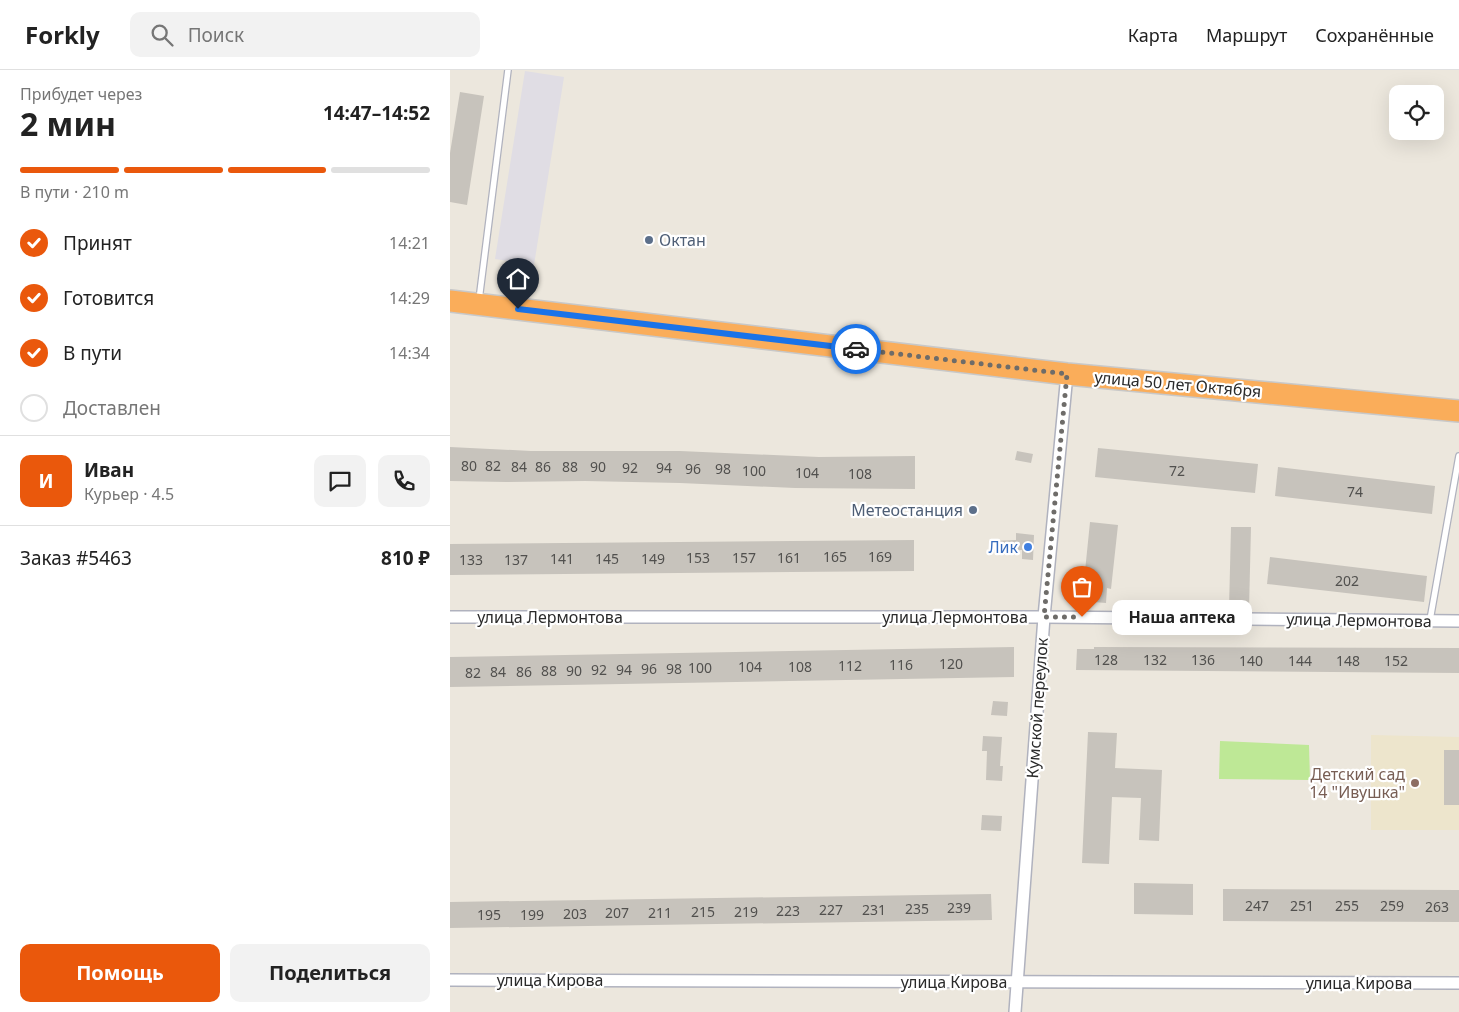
<!DOCTYPE html>
<html lang="ru">
<meta charset="utf-8">
<style>
body{margin:0;font-family:"Noto Sans",sans-serif;background:#f2f2f2;color:#222;height:100vh;display:flex;flex-direction:column;font-size:19px;white-space:nowrap}
*{box-sizing:border-box;margin:0}
p{font-size:16px;color:#767676}
.icon{flex:none;width:28px;height:28px;fill:none;stroke:currentColor;stroke-width:2;stroke-linecap:round;stroke-linejoin:round}
.map{position:relative;flex:1;overflow:hidden}
.drawer{display:flex;flex-direction:column;background:#fff;width:450px}
.drawer>*{flex:none}
.buttons{position:absolute;left:939px;top:15px;display:grid;gap:10px}
.buttons a{display:grid;place-items:center;width:55px;height:55px;border-radius:10px;background:#fff;box-shadow:0 5px 20px #0002;font-size:25px}
.pin{position:absolute;display:grid;place-items:center;width:42px;height:42px;color:#fff;margin:-51px -21px;border-radius:50% 50% 50% 0;rotate:-45deg;box-shadow:0 0 5px #0007}
.pin .icon{rotate:45deg}
.courier{position:absolute;display:grid;place-items:center;width:50px;height:50px;margin:-25px;border:4px solid #1a73e8;border-radius:50%;background:#fff;color:#222;box-shadow:0 1px 6px #0007}
.bubble{position:absolute;height:35px;border-radius:10px;background:#fff;box-shadow:0 5px 20px #0002;font-size:16px;font-weight:700;line-height:35px;text-align:center}
.head em{font-style:normal;font-weight:700}
.head div{display:flex;flex-direction:column-reverse}
.head{display:flex;align-items:center;justify-content:space-between;height:85px;padding:0 20px}
h1{font-size:32px;font-weight:700;line-height:38px}
.bar{display:grid;grid-template-columns:repeat(4,1fr);gap:8px 5px;align-content:center;height:60px;padding:0 20px}
.bar i{height:6px;border-radius:4px;background:#e0e0e0}
.bar .on{background:#ea580c}
.bar p{grid-column:span 4}
.line{display:flex;align-items:center;gap:12px;padding:0 20px;border-top:1px solid #e0e0e0}
.line div{flex:1}
.round{display:grid;place-items:center;flex:none;width:52px;height:52px;border-radius:10px;background:#f2f2f2}
ol{padding:0 20px;list-style:none}
li{display:flex;align-items:center;gap:15px;height:55px}
li p{margin-inline-start:auto}
li .icon{padding:5px;border-radius:50%;background:#ea580c;color:#fff;stroke-width:4}
li:last-child{color:#767676}
li i{width:28px;height:28px;border:2px solid #e0e0e0;border-radius:50%}
.cta{display:flex;gap:10px;margin-top:auto;padding:10px 20px}
.cta a{flex:1;height:58px;border-radius:10px;background:#ea580c;color:#fff;font-size:20px;font-weight:700;line-height:58px;text-align:center}
.cta a+a{background:#f2f2f2;color:#222}
header{display:flex;align-items:center;gap:30px;box-sizing:border-box;height:70px;padding:0 25px;background:#fff;border-bottom:1px solid #e0e0e0}
header strong{font-size:24px}
nav{display:flex;gap:28px;margin-inline-start:auto;font-size:18px}
.search{width:350px;height:45px;background:#f2f2f2;display:flex;align-items:center;gap:12px;box-sizing:border-box;padding:0 18px;border-radius:10px;color:#767676;font-size:19px}
main{display:flex;flex:1;min-height:0}
.map>svg:first-child{display:block}
.industrial{fill:#e0dde4}
.education{fill:#ede5cc}
.pitch{fill:#bee896}
.building{fill:#c7c3bc}
.lines{fill:none;stroke-linecap:round;stroke-linejoin:round}
.lane-casing{stroke:#b0b2be;stroke-width:8}
.street-casing{stroke:#b0b2be;stroke-width:14}
.highway-casing{stroke:#c8c8c8;stroke-width:24}
.lane{stroke:#fff;stroke-width:5.5}
.street{stroke:#fff;stroke-width:11}
.highway{stroke:#faad5a;stroke-width:21}
.done{stroke:#6e6c69;stroke-width:5;stroke-dasharray:0 9}
.route{stroke:#1a73e8;stroke-width:6}
.service-dot{fill:#5c6f8a;stroke:#fff;stroke-width:2}
.shop-dot{fill:#3f7fe0;stroke:#fff;stroke-width:2}
.education-dot{fill:#8d6e63;stroke:#fff;stroke-width:2}
.labels{text-anchor:middle;dominant-baseline:central;stroke-width:4.5;stroke-linejoin:round;paint-order:stroke}
.number-label{font-size:14px;fill:#51504e}
.service-label{font-size:16px;fill:#4e5e75;stroke:#fff;text-anchor:start}
.street-label{font-size:16px;fill:#2a2a2a;stroke:#fff}
.shop-label{font-size:16px;fill:#366cbe;stroke:#fff;text-anchor:end}
.education-label{font-size:16px;fill:#785e54;stroke:#fff;text-anchor:end}
</style>
<header>
<strong>Forkly</strong>
<div class="search"><svg class="icon" aria-label="search" viewBox="0 0 24 24"><circle cx="10" cy="10" r="6"/><path d="M15 15l6 6"/></svg>Поиск</div>
<nav><a>Карта</a><a>Маршрут</a><a>Сохранённые</a></nav>
</header>
<main>
<section class="drawer">
<div class="head"><div><h1>2 мин</h1><p>Прибудет через</p></div><em>14:47–14:52</em></div>
<div class="bar"><i class="on"></i><i class="on"></i><i class="on"></i><i></i><p>В пути · 210 m</p></div>
<ol>
<li><svg class="icon" aria-label="check" viewBox="0 0 24 24"><path d="M5 12l5 5 9-10"/></svg>Принят<p>14:21</p></li>
<li><svg class="icon" aria-label="check" viewBox="0 0 24 24"><path d="M5 12l5 5 9-10"/></svg>Готовится<p>14:29</p></li>
<li><svg class="icon" aria-label="check" viewBox="0 0 24 24"><path d="M5 12l5 5 9-10"/></svg>В пути<p>14:34</p></li>
<li><i></i>Доставлен</li>
</ol>
<div class="line" style="height:90px"><b class="round" style="background:#ea580c;color:#fff">И</b><div><b>Иван</b><p>Курьер · 4.5</p></div><a class="round"><svg class="icon" aria-label="chat" viewBox="0 0 24 24"><path d="M4 5h16v11H9l-5 4z"/></svg></a><a class="round"><svg class="icon" aria-label="phone" viewBox="0 0 24 24"><path d="M5 4h4l2 5-3 2q2 4 5 5l2-3 5 2v4C11 20 4 13 5 4z"/></svg></a></div>
<div class="line" style="height:65px"><div>Заказ #5463</div><b>810 ₽</b></div>
<div class="cta"><a>Помощь</a><a>Поделиться</a></div>
</section>
<div class="map">
<svg width="1009" height="942" viewBox="0 0 1009 942">
<rect width="100%" height="100%" fill="#ece7dd"/>
<path class="industrial" d="M 75,1 L 114,7 L 84,195 L 45,189 Z"/>
<path class="education" d="M 921,665 L 1009,667 L 1009,760 L 921,760 Z"/>
<path class="pitch" d="M 770,671 L 859,675 L 860,710 L 769,709 Z"/>
<g class="building">
<path d="M 10,22 L 34,26 L 17,135 L 0,132 L 0,83 Z"/>
<path d="M 0,377 L 81,381 L 230,381 L 369,387 L 465,386 L 465,419 L 345,418 L 230,413 L 135,411 L 56,412 L 0,411 Z"/>
<path d="M 648,378 L 808,394 L 805,423 L 645,407 Z"/>
<path d="M 567,381 L 583,384 L 581,393 L 565,390 Z"/>
<path d="M 828,397 L 985,416 L 982,444 L 825,426 Z"/>
<path d="M 640,452 L 668,455 L 661,519 L 657,518 L 656,533 L 632,531 Z"/>
<path d="M 781,457 L 801,457 L 799,540 L 779,539 Z"/>
<path d="M 566,463 L 584,465 L 583,490 L 572,489 L 572,480 L 542,481 L 542,471 L 566,470 Z"/>
<path d="M 464,470 L 464,501 L 0,505 L 0,474 Z"/>
<path d="M 820,487 L 977,506 L 974,532 L 817,514 Z"/>
<path d="M 564,577 L 564,607 L 0,617 L 0,587 Z"/>
<path d="M 644,577 L 1009,578 L 1009,603 L 626,600 L 627,579 L 644,579 Z"/>
<path d="M 543,631 L 558,632 L 557,646 L 541,645 Z"/>
<path d="M 638,662 L 667,663 L 665,698 L 712,700 L 709,771 L 689,770 L 691,728 L 662,727 L 659,794 L 632,793 Z"/>
<path d="M 533,666 L 552,667 L 550,696 L 553,696 L 552,711 L 536,710 L 537,681 L 532,681 Z"/>
<rect x="994" y="680" width="15" height="55"/>
<path d="M 532,745 L 552,746 L 551,761 L 531,760 Z"/>
<path d="M 684,813 L 743,814 L 743,845 L 684,844 Z"/>
<path d="M 773,819 L 1009,820 L 1009,852 L 773,851 Z"/>
<path d="M 541,824 L 542,850 L 0,858 L 0,832 Z"/>
</g>
<g class="lines">
<g class="lane-casing">
<g id="lane">
<path d="M 29,230 L 58,0"/>
<path d="M 980,550 L 1009,386"/>
</g>
</g>
<g class="street-casing">
<g id="street">
<path d="M 0,547 L 594,547 L 1009,551"/>
<path d="M 0,910 L 1009,913"/>
<path d="M 565,942 L 594,547 L 617,304"/>
</g>
</g>
<g class="highway-casing">
<path id="highway" d="M 0,231 L 617,304 L 1009,341"/>
</g>
<use href="#lane" class="lane"/>
<use href="#street" class="street"/>
<use href="#highway" class="highway"/>
</g>
<g class="lines">
<path class="done" d="M 406,279 L 617,304 L 594,547 L 632,547"/>
<path class="route" d="M 68,239 L 406,279"/>
</g>
<g class="service-dot">
<circle cx="199" cy="170" r="5"/>
<circle cx="523" cy="440" r="5"/>
</g>
<circle class="shop-dot" cx="578" cy="477" r="5"/>
<circle class="education-dot" cx="965" cy="713" r="5"/>
<g class="labels">
<g class="number-label">
<text x="19" y="395">80</text>
<text x="43" y="395">82</text>
<text x="69" y="396">84</text>
<text x="93" y="396">86</text>
<text x="120" y="396">88</text>
<text x="148" y="396">90</text>
<text x="180" y="397">92</text>
<text x="214" y="397">94</text>
<text x="243" y="398">96</text>
<text x="273" y="398">98</text>
<text x="304" y="400">100</text>
<text x="727" y="400">72</text>
<text x="357" y="402">104</text>
<text x="410" y="403">108</text>
<text x="905" y="421">74</text>
<text x="385" y="486">165</text>
<text x="430" y="486">169</text>
<text x="248" y="487">153</text>
<text x="294" y="487">157</text>
<text x="339" y="487">161</text>
<text x="112" y="488">141</text>
<text x="157" y="488">145</text>
<text x="203" y="488">149</text>
<text x="21" y="489">133</text>
<text x="66" y="489">137</text>
<text x="897" y="510">202</text>
<text x="656" y="589">128</text>
<text x="705" y="589">132</text>
<text x="753" y="589">136</text>
<text x="801" y="590">140</text>
<text x="850" y="590">144</text>
<text x="898" y="590">148</text>
<text x="946" y="590">152</text>
<text x="501" y="593">120</text>
<text x="451" y="594">116</text>
<text x="400" y="595">112</text>
<text x="300" y="596">104</text>
<text x="350" y="596">108</text>
<text x="250" y="597">100</text>
<text x="199" y="598">96</text>
<text x="224" y="598">98</text>
<text x="149" y="599">92</text>
<text x="174" y="599">94</text>
<text x="99" y="600">88</text>
<text x="124" y="600">90</text>
<text x="48" y="601">84</text>
<text x="74" y="601">86</text>
<text x="23" y="602">82</text>
<text x="807" y="835">247</text>
<text x="852" y="835">251</text>
<text x="897" y="835">255</text>
<text x="942" y="835">259</text>
<text x="987" y="836">263</text>
<text x="509" y="837">239</text>
<text x="467" y="838">235</text>
<text x="381" y="839">227</text>
<text x="424" y="839">231</text>
<text x="338" y="840">223</text>
<text x="253" y="841">215</text>
<text x="296" y="841">219</text>
<text x="167" y="842">207</text>
<text x="210" y="842">211</text>
<text x="125" y="843">203</text>
<text x="39" y="844">195</text>
<text x="82" y="844">199</text>
</g>
<g class="service-label">
<text x="209" y="170">Октан</text>
<text x="513" y="440" text-anchor="end">Метеостанция</text>
</g>
<g class="street-label">
<text transform="translate(728 314) rotate(5)">улица 50 лет Октября</text>
<text x="100" y="547">улица Лермонтова</text>
<text x="505" y="547">улица Лермонтова</text>
<text transform="translate(909 550) rotate(1)">улица Лермонтова</text>
<text transform="translate(587 638) rotate(-86)">Кумской переулок</text>
<text x="100" y="910">улица Кирова</text>
<text x="504" y="912">улица Кирова</text>
<text x="909" y="913">улица Кирова</text>
</g>
<g class="shop-label">
<text x="568" y="477">Лик</text>
</g>
<g class="education-label">
<text x="955" y="704">Детский сад<tspan x="955" dy="18">14 "Ивушка"</tspan></text>
</g>
</g>
</svg>
<div class="buttons">
<a><svg class="icon" aria-label="locate" viewBox="0 0 24 24"><circle cx="12" cy="12" r="6"/><path d="M12 2v4M12 18v4M2 12h4M18 12h4"/></svg></a>
</div>
<div class="pin" style="left:632px;top:547px;background:#ea580c"><svg class="icon" aria-label="bag" viewBox="0 0 24 24"><path d="M5 8h14l-1 12H6zM9 8a3 3 0 0 1 6 0"/></svg></div>
<div class="pin" style="left:68px;top:239px;background:#1f2937"><svg class="icon" aria-label="home" viewBox="0 0 24 24"><path d="M3 11l9-7 9 7M6 9v11h12V9"/></svg></div>
<div class="courier" style="left:406px;top:279px"><svg class="icon" aria-label="car" viewBox="0 0 24 24"><path d="M5 17H2v-5l4-1 3-4h7l3 4 3 1v5h-3M9 17h6M6 11h13"/><circle cx="7" cy="17" r="2"/><circle cx="17" cy="17" r="2"/></svg></div>
<div class="bubble" style="left:662px;top:530px;width:140px">Наша аптека</div>
</div>
</main>
